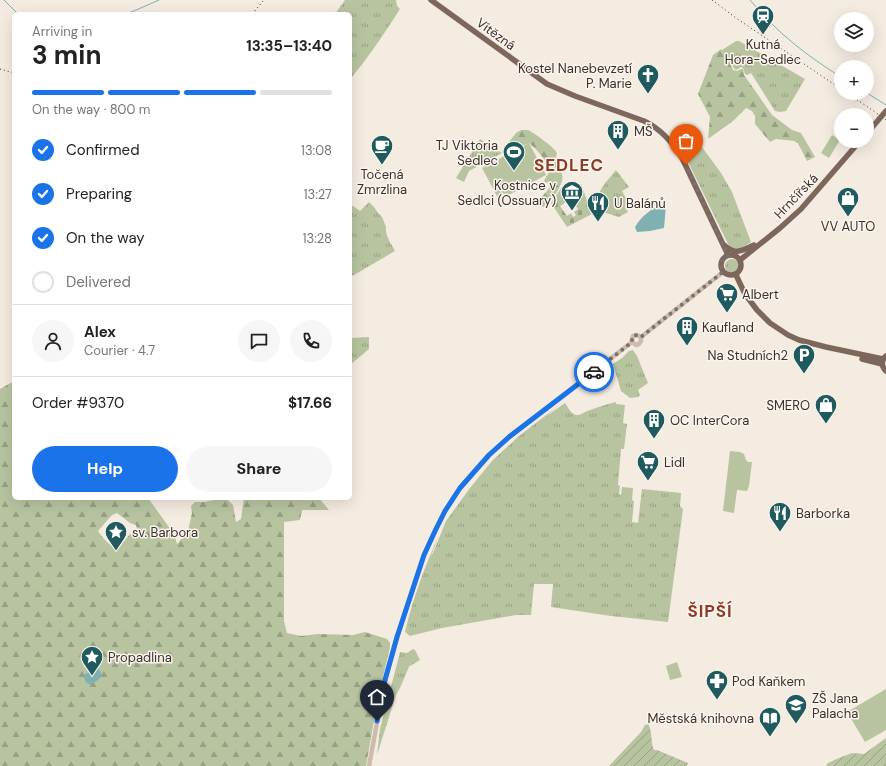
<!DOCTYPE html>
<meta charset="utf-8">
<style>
body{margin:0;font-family:"DM Sans",sans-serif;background:#f6f6f6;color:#222;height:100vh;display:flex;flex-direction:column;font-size:15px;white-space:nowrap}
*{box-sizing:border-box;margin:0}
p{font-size:13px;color:#767676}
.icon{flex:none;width:22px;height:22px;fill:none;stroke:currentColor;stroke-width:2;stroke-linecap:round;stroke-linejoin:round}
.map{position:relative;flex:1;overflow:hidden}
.side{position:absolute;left:12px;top:12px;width:340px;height:488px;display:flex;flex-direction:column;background:#fff;border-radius:6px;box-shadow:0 4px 16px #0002}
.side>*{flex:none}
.controls{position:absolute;left:834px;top:12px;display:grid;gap:8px}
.controls a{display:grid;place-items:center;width:40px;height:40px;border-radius:50%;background:#fff;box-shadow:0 4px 16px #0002;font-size:20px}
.pin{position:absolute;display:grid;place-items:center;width:34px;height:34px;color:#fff;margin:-41px -17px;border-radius:50% 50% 50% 0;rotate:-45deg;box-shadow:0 0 4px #0007}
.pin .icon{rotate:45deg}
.courier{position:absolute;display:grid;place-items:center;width:40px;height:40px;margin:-20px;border:3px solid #1a73e8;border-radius:50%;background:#fff;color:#222;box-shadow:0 1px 5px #0007}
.headline em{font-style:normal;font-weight:700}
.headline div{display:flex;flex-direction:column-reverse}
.headline{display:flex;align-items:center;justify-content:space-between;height:68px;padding:0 20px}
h1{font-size:26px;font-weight:700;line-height:30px}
.bar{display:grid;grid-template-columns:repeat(4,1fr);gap:6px 4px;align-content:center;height:48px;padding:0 20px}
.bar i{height:5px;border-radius:3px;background:#e0e0e0}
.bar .current{background:#1a73e8}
.bar p{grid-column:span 4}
.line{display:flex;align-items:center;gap:10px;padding:0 20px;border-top:1px solid #e0e0e0}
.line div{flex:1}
.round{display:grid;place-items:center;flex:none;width:42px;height:42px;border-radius:21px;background:#f6f6f6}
ol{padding:0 20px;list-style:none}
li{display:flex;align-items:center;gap:12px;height:44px}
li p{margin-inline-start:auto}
li .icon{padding:4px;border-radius:50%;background:#1a73e8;color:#fff;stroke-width:4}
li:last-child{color:#767676}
li i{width:22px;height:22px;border:2px solid #e0e0e0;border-radius:50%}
.action{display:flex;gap:8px;margin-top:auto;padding:8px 20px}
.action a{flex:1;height:46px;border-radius:24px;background:#1a73e8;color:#fff;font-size:16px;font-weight:700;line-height:46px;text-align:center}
.action a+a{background:#f6f6f6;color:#222}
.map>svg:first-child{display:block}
.grass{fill:url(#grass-tufts)}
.forest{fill:url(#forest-firs);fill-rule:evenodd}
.cemetery{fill:url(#cemetery-stones);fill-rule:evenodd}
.park{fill:#b8c4a0}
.garden{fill:url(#garden-furrows)}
.water{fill:#7fb0b2}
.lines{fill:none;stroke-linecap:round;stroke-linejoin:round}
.stream{stroke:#7fb0b2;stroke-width:1}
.minor{stroke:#cdbbac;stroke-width:4.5}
.major{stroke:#7d675c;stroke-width:5.5}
.rail{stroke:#3b302b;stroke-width:1;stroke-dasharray:1 3;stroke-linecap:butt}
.major-bridge{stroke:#7d675c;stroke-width:5.5}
.done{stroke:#7c716b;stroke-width:4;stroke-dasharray:0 7.2}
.route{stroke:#1a73e8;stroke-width:5}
.labels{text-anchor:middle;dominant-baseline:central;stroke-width:3;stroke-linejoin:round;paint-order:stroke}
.street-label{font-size:13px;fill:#3b302b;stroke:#fbf5ee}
.poi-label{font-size:13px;fill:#3b302b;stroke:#fbf5ee;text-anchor:start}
.district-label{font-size:17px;font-weight:bold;letter-spacing:1px;fill:#8c3b22;stroke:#fbf5ee}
</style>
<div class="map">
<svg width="886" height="766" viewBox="0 0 886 766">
<defs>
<pattern id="grass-tufts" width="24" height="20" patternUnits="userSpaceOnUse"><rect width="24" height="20" fill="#b8c4a0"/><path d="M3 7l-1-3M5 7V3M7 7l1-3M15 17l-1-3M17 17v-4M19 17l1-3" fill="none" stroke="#97a083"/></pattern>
<pattern id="forest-firs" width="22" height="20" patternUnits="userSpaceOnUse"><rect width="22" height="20" fill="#b8c4a0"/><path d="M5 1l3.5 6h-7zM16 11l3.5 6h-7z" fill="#97a083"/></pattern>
<pattern id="cemetery-stones" width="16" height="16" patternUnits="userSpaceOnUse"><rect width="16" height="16" fill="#b8c4a0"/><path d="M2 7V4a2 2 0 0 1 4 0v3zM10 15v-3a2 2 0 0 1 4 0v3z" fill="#97a083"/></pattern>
<pattern id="garden-furrows" width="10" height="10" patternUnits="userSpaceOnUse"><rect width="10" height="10" fill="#b8c4a0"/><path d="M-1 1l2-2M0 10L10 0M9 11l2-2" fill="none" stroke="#97a083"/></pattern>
</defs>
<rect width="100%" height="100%" fill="#f4ebe1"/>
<g class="grass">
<path d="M 345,0 L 396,0 L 397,6 L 400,9 C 388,28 376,46 363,63 C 359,69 353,74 350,81 L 350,14 L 335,14 Z"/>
<path d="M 736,41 L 739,41 L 805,79 L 786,111 L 780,112 L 775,111 L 751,73 L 747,75 L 745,74 L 743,68 L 741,67 L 736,70 C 732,67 725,55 722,50 Z"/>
<path d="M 676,133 L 702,147 L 721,173 L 732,192 L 751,242 C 743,247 735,253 728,244 L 689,164 L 673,135 Z"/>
<path d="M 480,139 L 502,153 L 469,171 L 464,182 L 456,178 Z"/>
<path d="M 616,170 L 629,187 L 622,191 L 629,204 L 625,206 L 628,212 L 619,217 L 603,212 C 601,210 598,207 598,204 C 594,193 610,178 616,170 Z"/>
<path d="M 369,202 L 374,207 L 378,213 L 382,217 L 386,227 C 385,236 391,243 395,251 L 354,275 L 350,276 L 350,206 L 353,206 L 360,211 Z"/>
<circle cx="732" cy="266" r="7"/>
<path d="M 369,337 L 369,349 L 350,365 L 350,338 Z"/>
<path d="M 633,350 L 637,356 L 648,383 L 638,390 L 640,395 L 638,397 L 630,398 L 621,391 L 613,364 L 622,358 L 629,351 Z"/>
<path d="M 563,402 L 541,420 L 565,403 C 569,408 571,416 579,415 C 591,409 603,405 616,402 L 616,404 L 625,405 L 623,423 L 627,424 L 624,449 L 621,449 L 618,485 L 620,486 L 619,494 L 621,495 L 622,487 L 633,488 L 632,500 L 634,501 L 632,522 L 638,523 L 642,489 L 681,493 L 680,506 L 683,509 L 668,622 L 611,616 L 551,607 L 553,584 L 534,584 L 531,615 L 516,615 L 442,628 L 410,636 L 405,632 C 413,598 425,566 439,535 L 431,556 L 433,553 L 446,521 L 470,488 L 492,461 L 519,436 Z"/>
<path d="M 413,649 L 415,650 L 420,660 L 410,666 L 411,662 L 400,688 L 396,695 L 377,755 L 380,729 L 399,656 L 400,652 L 407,653 Z"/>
</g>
<g class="forest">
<path d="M 721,49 L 730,63 L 733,70 L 737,71 L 741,69 L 743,69 L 744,75 L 772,115 L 792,130 L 801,133 L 815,157 L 807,161 L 798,143 L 794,141 L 776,139 L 770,142 L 755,124 L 755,116 L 752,111 L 746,108 L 733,121 L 708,139 L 710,117 L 698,94 L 713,55 Z"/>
<path d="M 521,130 C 523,130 525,130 528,130 C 533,132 555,148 557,153 C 557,154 555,159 555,159 C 557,165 560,169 562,174 C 565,184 551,202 543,207 L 542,207 C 537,195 549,193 552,183 L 550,181 L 546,183 L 544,181 C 545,178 548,175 549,172 C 551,164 535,148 529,143 L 505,154 L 503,154 L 502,151 L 516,133 Z"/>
<path d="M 14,381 L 14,498 L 148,498 L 174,534 L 177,544 L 188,531 L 192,513 L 191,506 L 195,502 L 204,502 L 226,498 L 233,505 L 236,522 L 241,519 L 244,498 L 319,498 L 329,510 L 302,510 L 300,520 L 284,522 L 284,621 L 287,633 L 301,636 L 318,634 L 353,635 L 365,632 L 387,639 L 390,643 L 390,647 L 378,698 L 366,766 L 0,766 L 0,389 ZM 117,513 L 130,523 L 136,525 L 137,529 L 135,532 L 130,534 L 117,550 C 109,544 103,539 98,531 L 112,515 Z"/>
</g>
<path class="cemetery" d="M 564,184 L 581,184 L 592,214 L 567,227 L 551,203 ZM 571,199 L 578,209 L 574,212 L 576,215 L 573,217 L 571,213 L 567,216 L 560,206 Z"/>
<g class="park">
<path d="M 832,135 L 840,140 L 829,158 L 821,153 Z"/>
<path d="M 529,143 L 546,175 L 499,200 L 482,168 Z"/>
<path d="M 730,451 L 740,452 L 744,454 L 746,460 L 748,462 L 752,462 L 749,486 L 747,491 L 737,490 L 734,513 L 723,511 Z"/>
<path d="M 677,662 L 682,677 L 670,680 L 666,666 Z"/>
<path d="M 886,689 L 886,730 L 865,742 L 847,712 Z"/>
</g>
<g class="garden">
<path d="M 648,724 C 653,732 650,741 654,750 L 657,750 L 688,763 L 687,766 L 609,766 L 641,732 L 645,725 Z"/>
<path d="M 886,738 L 886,766 L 826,766 L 828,763 L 839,758 L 852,753 L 864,754 Z"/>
</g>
<g class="water">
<path d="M 664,204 L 666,205 L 664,228 L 650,231 L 637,232 L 635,227 C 641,217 652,207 664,204 Z"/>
<path d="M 95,669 L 99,669 L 102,675 L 99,679 L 91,685 C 86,683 84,681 84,675 Z"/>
</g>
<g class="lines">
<g class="stream">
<path d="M 4,0 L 18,14"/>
<path d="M 750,0 C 775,31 807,56 841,77"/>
<path d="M 127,14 L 159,0"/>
<path d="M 867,93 L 886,105"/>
</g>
<g class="minor">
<path d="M 641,337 L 723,272"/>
<path d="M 632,342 L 636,345 L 639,344 L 641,341 L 641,337"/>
<path d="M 369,766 L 385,680 L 397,637 L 424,555 L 436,529 L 445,511 L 460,488 L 489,455 L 509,437 L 632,342 L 632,339 L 633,336 L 637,335 L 641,337"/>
</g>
<g class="major">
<path d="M 431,0 L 547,84 L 575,96 L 644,121 C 661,129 674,144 683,160 L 728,255"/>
<path d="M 724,245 C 736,256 742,250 754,245"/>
<circle cx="731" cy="265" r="10"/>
<path d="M 740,260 L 780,228 L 801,209 L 860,141"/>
<path d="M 736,275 L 745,294 L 757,310 L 770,323 L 788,335 L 799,340 L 826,347 L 883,359"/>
<path d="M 886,356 C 881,360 881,366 886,371"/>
<path d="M 862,359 L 882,364"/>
</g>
<g class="rail">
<path d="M 712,0 L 736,18 L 841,89"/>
<path d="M 252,14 L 264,0"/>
<path d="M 0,69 L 14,73"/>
<path d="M 847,93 L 878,114"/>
<path d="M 885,119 L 886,120"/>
</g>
<path class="major-bridge" d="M 869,131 L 886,111"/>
</g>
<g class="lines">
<path class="done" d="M 594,372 L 632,342 L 632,339 L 633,336 L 637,335 L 641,337 L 723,272 C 719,265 721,259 728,256 L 686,165"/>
<path class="route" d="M 377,721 L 385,680 L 397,637 L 424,555 L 436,529 L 445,511 L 460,488 L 489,455 L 509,437 L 594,372"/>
</g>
<defs>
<g id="station-pin" transform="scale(1.15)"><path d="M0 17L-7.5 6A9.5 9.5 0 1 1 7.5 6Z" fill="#1f5a5e" stroke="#fbf5ee"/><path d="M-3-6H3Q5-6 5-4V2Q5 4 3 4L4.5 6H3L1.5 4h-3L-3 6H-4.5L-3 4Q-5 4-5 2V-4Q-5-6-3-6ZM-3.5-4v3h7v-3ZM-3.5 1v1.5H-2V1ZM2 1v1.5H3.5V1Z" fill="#fff"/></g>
<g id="church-pin" transform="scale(1.15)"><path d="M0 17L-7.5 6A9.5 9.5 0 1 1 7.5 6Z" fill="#1f5a5e" stroke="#fbf5ee"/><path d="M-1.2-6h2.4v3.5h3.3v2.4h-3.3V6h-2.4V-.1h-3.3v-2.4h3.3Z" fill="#fff"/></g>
<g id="building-pin" transform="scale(1.15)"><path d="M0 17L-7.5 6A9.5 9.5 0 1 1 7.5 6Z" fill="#1f5a5e" stroke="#fbf5ee"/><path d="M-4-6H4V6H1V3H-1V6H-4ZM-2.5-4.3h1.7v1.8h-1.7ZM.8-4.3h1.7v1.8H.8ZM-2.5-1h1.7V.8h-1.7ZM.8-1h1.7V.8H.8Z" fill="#fff"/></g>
<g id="cafe-pin" transform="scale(1.15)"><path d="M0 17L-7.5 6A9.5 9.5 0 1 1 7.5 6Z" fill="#1f5a5e" stroke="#fbf5ee"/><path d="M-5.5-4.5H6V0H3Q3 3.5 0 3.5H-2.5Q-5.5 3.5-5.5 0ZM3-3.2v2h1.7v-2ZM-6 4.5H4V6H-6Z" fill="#fff"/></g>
<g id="stadium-pin" transform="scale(1.15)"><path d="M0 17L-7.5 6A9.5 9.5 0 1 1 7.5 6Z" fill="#1f5a5e" stroke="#fbf5ee"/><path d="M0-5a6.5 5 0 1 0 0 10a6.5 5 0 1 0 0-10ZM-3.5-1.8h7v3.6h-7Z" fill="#fff"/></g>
<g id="museum-pin" transform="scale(1.15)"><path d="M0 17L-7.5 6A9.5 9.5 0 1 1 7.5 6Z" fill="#1f5a5e" stroke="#fbf5ee"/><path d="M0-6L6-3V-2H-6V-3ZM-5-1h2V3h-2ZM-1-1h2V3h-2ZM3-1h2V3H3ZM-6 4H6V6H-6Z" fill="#fff"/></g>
<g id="shop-pin" transform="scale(1.15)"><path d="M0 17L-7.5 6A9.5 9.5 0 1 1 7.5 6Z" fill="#1f5a5e" stroke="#fbf5ee"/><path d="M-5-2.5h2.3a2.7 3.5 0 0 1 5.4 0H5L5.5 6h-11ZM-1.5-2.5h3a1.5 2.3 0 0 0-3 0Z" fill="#fff"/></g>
<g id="restaurant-pin" transform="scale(1.15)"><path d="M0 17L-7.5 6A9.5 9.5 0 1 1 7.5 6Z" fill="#1f5a5e" stroke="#fbf5ee"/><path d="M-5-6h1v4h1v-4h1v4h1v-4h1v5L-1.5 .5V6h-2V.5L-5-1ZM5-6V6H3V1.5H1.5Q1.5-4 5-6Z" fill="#fff"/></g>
<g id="supermarket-pin" transform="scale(1.15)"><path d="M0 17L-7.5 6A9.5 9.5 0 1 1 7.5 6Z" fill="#1f5a5e" stroke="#fbf5ee"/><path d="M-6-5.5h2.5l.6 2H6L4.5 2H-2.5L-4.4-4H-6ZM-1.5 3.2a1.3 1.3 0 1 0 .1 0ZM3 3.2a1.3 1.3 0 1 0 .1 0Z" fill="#fff"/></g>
<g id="parking-pin" transform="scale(1.15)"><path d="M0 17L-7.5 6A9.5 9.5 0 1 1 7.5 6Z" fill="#1f5a5e" stroke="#fbf5ee"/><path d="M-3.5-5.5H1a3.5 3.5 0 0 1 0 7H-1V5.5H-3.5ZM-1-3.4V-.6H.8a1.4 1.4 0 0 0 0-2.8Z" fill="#fff"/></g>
<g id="sight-pin" transform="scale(1.15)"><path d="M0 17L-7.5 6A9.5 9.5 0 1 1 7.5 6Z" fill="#1f5a5e" stroke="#fbf5ee"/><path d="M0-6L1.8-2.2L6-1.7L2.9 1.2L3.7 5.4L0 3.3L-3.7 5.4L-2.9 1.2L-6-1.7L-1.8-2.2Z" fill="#fff"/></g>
<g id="pharmacy-pin" transform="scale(1.15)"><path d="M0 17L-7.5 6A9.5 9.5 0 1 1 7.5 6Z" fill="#1f5a5e" stroke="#fbf5ee"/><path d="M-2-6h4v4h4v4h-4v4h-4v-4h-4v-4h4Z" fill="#fff"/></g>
<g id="school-pin" transform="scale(1.15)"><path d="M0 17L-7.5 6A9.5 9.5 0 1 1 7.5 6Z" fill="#1f5a5e" stroke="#fbf5ee"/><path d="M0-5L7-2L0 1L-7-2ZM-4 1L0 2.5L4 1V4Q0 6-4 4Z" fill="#fff"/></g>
<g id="library-pin" transform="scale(1.15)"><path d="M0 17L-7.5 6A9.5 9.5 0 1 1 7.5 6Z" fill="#1f5a5e" stroke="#fbf5ee"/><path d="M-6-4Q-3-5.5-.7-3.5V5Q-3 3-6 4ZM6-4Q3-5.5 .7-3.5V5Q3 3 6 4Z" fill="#fff"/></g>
</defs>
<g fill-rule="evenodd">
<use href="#station-pin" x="763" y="16"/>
<use href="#church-pin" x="648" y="75"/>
<use href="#building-pin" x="618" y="131"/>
<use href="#cafe-pin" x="382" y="146"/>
<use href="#stadium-pin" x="514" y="152"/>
<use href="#museum-pin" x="572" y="192"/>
<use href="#shop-pin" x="848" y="198"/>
<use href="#restaurant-pin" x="598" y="203"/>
<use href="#supermarket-pin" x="727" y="294"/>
<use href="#building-pin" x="687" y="327"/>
<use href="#parking-pin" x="804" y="355"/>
<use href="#shop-pin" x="826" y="405"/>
<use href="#building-pin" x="654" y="420"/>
<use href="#supermarket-pin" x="648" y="462"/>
<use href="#restaurant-pin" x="780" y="513"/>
<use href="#sight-pin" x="116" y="532"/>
<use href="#sight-pin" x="92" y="657"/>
<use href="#pharmacy-pin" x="717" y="681"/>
<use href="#school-pin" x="796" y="705"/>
<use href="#library-pin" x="770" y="718"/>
</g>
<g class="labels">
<g class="street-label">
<text transform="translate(496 34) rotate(36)">Vítězná</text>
<text transform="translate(796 196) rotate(-46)">Hrnčířská</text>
</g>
<g class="poi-label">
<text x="763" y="44" text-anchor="middle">Kutná<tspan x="763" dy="15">Hora-Sedlec</tspan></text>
<text x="632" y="68" text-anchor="end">Kostel Nanebevzetí<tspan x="632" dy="15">P. Marie</tspan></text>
<text x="634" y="131">MŠ</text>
<text x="498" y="145" text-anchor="end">TJ Viktoria<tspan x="498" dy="15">Sedlec</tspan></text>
<text x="382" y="174" text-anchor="middle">Točená<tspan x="382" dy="15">Zmrzlina</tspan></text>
<text x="556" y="185" text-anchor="end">Kostnice v<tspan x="556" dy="15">Sedlci (Ossuary)</tspan></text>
<text x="614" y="203">U Balánů</text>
<text x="848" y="226" text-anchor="middle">VV AUTO</text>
<text x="742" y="294">Albert</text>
<text x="702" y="327">Kaufland</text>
<text x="788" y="355" text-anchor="end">Na Studních2</text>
<text x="810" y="405" text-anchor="end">SMERO</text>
<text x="670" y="420">OC InterCora</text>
<text x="664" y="462">Lidl</text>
<text x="796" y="513">Barborka</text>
<text x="132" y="532">sv. Barbora</text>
<text x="108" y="657">Propadlina</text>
<text x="732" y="681">Pod Kaňkem</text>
<text x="812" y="698">ZŠ Jana<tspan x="812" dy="15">Palacha</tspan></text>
<text x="754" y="718" text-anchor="end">Městská knihovna</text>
</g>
<g class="district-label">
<text x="569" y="165">SEDLEC</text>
<text x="710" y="611">ŠIPŠÍ</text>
</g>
</g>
</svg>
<div class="controls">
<a><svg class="icon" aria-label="layers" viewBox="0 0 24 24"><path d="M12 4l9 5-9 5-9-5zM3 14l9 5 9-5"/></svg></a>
<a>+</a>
<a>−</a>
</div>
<div class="pin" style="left:686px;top:165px;background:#ea580c"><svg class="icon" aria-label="bag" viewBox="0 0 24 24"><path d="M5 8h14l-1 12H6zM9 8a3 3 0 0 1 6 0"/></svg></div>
<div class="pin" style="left:377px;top:721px;background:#1f2937"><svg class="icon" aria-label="home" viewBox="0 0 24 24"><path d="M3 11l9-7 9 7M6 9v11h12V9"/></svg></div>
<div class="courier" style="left:594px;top:372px"><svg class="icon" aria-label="car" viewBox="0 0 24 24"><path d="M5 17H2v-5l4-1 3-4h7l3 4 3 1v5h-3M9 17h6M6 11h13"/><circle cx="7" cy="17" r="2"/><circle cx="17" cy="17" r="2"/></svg></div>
<section class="side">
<div class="headline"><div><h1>3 min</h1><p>Arriving in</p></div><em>13:35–13:40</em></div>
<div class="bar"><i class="current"></i><i class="current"></i><i class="current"></i><i></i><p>On the way · 800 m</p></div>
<ol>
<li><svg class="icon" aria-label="check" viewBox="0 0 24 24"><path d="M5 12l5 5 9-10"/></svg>Confirmed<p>13:08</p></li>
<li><svg class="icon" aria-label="check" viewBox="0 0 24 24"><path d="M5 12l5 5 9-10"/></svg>Preparing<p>13:27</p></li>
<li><svg class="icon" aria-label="check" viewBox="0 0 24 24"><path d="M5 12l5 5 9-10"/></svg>On the way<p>13:28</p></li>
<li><i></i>Delivered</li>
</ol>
<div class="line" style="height:72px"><a class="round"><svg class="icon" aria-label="person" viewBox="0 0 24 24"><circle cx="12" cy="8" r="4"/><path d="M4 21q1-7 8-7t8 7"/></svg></a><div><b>Alex</b><p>Courier · 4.7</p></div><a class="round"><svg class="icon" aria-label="chat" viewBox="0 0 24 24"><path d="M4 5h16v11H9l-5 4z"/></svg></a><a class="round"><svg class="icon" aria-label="phone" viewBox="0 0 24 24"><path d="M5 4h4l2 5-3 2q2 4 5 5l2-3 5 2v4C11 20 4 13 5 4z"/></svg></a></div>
<div class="line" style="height:52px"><div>Order #9370</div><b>$17.66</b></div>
<div class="action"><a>Help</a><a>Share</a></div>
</section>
</div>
